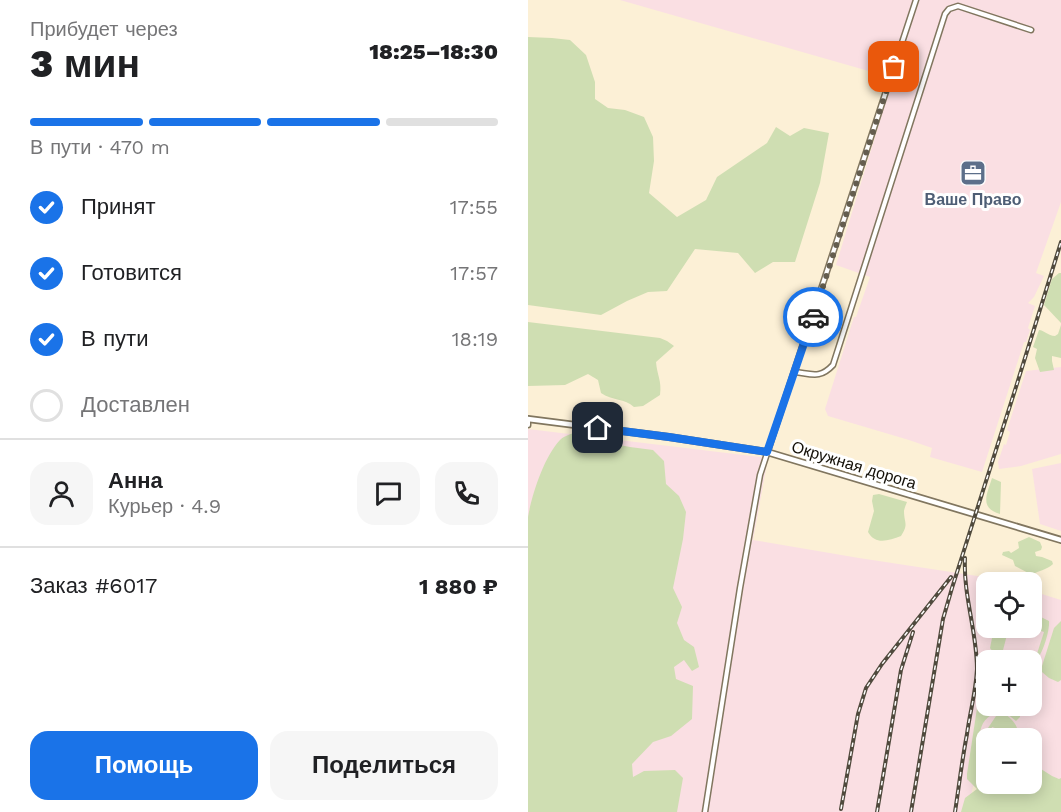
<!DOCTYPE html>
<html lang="ru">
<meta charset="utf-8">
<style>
body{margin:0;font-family:"Work Sans",sans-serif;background:#f6f6f6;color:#202124;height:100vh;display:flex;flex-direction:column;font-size:22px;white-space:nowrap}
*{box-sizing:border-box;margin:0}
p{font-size:20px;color:#757577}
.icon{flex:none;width:33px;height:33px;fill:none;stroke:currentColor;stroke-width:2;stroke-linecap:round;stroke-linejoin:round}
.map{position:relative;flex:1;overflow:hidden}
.side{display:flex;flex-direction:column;background:#fff;width:528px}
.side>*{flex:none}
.controls{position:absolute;left:448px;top:572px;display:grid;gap:12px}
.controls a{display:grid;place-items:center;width:66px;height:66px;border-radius:12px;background:#fff;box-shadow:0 3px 15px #0003;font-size:30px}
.pin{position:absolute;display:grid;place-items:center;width:51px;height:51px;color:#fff;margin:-26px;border-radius:12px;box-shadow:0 3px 9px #0006}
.courier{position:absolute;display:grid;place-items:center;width:60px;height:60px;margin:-30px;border:4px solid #1a73e8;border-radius:50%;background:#fff;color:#222;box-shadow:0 2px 8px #0007}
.headline em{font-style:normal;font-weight:800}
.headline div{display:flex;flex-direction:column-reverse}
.headline{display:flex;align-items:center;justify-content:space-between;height:102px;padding:0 30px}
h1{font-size:39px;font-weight:800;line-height:45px}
.bar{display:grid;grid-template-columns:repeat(4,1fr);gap:9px 6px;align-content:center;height:72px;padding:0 30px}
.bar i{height:8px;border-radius:4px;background:#e0e0e0}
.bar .selected{background:#1a73e8}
.bar p{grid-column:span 4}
.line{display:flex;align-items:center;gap:15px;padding:0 30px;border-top:2px solid #e0e0e0}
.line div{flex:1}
.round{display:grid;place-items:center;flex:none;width:63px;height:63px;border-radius:18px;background:#f6f6f6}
ol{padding:0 30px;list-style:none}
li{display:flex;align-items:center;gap:18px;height:66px}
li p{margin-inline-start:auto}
li .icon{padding:6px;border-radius:50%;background:#1a73e8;color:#fff;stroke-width:4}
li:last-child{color:#757577}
li i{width:33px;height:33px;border:3px solid #e0e0e0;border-radius:50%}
.action{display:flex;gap:12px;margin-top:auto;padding:12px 30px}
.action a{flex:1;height:69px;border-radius:18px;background:#1a73e8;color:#fff;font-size:24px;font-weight:800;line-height:69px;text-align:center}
.action a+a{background:#f6f6f6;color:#202124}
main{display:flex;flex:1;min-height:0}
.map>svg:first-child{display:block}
.industrial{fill:#fadfe3;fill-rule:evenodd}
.green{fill:#cfdeb2}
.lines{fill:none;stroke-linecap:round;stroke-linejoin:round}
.minor-casing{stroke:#81765f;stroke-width:7}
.secondary-casing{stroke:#81765f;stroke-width:8}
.minor{stroke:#fff;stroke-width:4}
.secondary{stroke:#fff;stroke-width:4.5}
.rail-casing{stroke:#504a3d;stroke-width:4}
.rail{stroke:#fff;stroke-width:1.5;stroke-dasharray:4.5;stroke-linecap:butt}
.done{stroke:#655e4f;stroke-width:6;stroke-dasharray:0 10.8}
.route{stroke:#1a73e8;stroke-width:8}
.labels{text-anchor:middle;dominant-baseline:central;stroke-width:6;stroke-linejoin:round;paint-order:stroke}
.service-label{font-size:16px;font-weight:bold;fill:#4e5e75;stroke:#fff}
.street-label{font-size:16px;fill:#130f07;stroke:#fff}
</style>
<main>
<section class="side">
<div class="headline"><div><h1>3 мин</h1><p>Прибудет через</p></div><em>18:25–18:30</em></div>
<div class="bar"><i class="selected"></i><i class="selected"></i><i class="selected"></i><i></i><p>В пути · 470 m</p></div>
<ol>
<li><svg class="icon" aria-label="check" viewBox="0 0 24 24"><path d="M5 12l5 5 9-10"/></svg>Принят<p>17:55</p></li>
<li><svg class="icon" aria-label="check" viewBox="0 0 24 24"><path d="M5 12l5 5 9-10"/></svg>Готовится<p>17:57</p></li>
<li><svg class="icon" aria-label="check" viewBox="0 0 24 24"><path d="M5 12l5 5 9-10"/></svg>В пути<p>18:19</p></li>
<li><i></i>Доставлен</li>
</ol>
<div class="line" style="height:108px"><a class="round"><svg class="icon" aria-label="person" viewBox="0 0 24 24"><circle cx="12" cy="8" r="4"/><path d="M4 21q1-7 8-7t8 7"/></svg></a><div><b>Анна</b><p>Курьер · 4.9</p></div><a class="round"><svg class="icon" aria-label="chat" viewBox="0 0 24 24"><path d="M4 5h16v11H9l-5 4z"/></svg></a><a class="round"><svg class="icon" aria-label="phone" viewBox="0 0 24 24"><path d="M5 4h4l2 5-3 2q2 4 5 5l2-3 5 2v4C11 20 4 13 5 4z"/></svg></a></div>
<div class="line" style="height:78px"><div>Заказ #6017</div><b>1 880 ₽</b></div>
<div class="action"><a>Помощь</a><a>Поделиться</a></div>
</section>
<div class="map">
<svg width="533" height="812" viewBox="0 0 533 812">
<rect width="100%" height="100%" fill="#fcf0d6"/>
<g class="industrial">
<path d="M 92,0 L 533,0 L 533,202 L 508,273 L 516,276 L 506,297 L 500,303 L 507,306 L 500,328 L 502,330 L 498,342 L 496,342 L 454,472 L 402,457 L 404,448 L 381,440 L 300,416 L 297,409 L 326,317 L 328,317 L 342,277 L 308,265 L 365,78 Z"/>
<path d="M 533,367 L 533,454 L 493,466 L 471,469 L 470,462 L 476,444 L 478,445 L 482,432 L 479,430 L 498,371 Z"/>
<path d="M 0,429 L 240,458 L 225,540 L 331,558 L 456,577 L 473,582 L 459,582 L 459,627 L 504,627 L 504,591 L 533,600 L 533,810 L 445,786 L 440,812 L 0,812 ZM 459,660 L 504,660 L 504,705 L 459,705 ZM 459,738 L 504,738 L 504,783 L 459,783 Z"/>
<path d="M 533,463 L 533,531 L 512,524 L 504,469 Z"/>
</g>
<g class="green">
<path d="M 0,37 L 24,38 L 42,40 L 58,55 L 67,82 L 67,99 L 80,108 L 97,110 L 116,117 L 125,137 L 126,161 L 121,193 L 149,217 L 178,200 L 189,177 L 239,143 L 248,127 L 262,136 L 276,128 L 301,133 L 292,183 L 267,262 L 245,262 L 227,273 L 210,253 L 167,249 L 139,291 L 120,292 L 99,301 L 73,315 L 0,305 Z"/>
<path d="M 531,273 L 533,273 L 533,323 L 516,305 L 524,279 Z"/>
<path d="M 0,322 L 132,338 L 139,341 L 146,346 L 128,362 C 129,375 134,381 132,395 L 115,406 L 106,407 C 97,398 84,401 73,393 L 70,380 L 60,374 L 37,385 L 0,386 Z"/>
<path d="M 533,325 L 533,358 L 524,356 L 524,361 L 526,370 L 512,372 L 507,358 L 509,349 L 505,347 L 511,330 C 516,330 520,336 527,336 L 530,334 Z"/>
<path d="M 49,432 L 66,435 L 81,443 L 102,447 L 125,450 L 136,461 L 138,484 L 151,496 L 158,512 L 155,539 L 145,588 L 154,607 L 149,623 L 156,640 L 166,647 L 171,667 L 164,671 L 156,660 L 146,667 L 148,679 L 165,686 L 164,719 L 143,736 L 125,742 L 104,764 L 105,777 L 116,771 L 147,770 L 155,778 L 149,812 L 0,812 L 0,517 C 4,494 16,457 32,440 C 36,436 43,434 49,432 Z"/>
<path d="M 464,478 L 473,482 L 472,514 C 451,508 459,494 464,478 Z"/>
<path d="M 351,494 L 379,502 C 378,504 376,510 376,511 C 376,523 381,524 373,536 C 361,540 348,546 340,532 L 346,511 L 344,501 L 345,495 Z"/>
<path d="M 501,537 L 512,542 L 514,547 L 513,550 L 507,552 L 508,556 L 514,557 L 524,561 L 525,564 C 519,570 511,570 504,575 L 487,566 L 485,560 L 474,555 L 475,552 L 481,551 L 483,553 L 491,548 L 490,542 Z"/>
<path d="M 504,607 L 508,608 L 509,615 L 521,621 C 522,631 514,657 506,663 L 516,632 L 513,631 L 513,622 L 504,618 Z"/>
<path d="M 457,614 L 459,615 L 459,627 L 481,627 L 474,654 L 472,654 L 465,652 L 462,648 L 464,638 C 454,634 454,623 457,614 Z"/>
<path d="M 533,621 L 533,680 L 530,682 L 521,678 L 514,672 L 514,666 L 526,628 Z"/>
<path d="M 453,661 L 455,663 L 457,679 L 459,679 L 459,705 L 469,705 L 471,710 C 477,713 487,721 489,728 C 489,731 488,735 487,738 L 478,738 L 479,732 L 464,727 L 463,730 L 460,729 L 460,728 L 468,716 L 466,714 C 455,718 451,729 452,740 L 459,746 L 459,783 L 504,783 L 504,761 L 507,761 L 512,765 L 513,769 L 524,776 L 531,779 L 533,778 L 533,812 L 433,812 L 437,798 L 449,789 L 439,779 L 439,774 L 451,695 Z"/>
<path d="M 478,705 L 484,705 L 492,713 L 492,717 L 488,721 L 478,713 L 476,707 Z"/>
</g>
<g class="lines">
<g class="minor-casing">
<g id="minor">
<path d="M 267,372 C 284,374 292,379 305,365 L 417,14 L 421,9 L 430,6 L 503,30"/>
<path d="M 0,425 L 0,419"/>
<path d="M 177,812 L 212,588 L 232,475 L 388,0"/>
</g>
</g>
<g class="secondary-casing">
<path id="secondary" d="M 0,419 L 141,437 L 239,452 L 533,540"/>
</g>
<use href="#minor" class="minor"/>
<use href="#secondary" class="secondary"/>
<g class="rail-casing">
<g id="rail">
<path d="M 313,809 L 330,714 L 338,688 L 354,664 L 423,577"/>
<path d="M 349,812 L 373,670 L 385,632"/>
<path d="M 383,812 L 415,619 L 424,588 L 488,387 L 533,242"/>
<path d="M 427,812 C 431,786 434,760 439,734 C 442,712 448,691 449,669 C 449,632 435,595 437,558"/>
</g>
</g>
<use href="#rail" class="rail"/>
</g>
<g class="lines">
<path class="done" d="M 285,317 L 366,67"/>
<path class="route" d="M 70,428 L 141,437 L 239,452 L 285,317"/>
</g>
<defs>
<g id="office-square" transform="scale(1.35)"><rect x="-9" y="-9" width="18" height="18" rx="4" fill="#5c6f8a" stroke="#fff"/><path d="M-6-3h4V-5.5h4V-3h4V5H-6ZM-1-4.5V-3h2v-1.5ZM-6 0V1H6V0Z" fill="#fff"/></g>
</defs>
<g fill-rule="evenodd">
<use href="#office-square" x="445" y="173"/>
</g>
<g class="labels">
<g class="service-label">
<text x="445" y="199">Ваше Право</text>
</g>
<g class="street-label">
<text transform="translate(326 465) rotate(17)">Окружная дорога</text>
</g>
</g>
</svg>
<div class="controls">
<a><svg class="icon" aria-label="locate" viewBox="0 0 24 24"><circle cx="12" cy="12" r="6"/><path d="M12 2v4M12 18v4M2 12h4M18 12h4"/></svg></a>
<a>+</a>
<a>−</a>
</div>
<div class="pin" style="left:366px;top:67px;background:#ea580c"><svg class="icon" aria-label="bag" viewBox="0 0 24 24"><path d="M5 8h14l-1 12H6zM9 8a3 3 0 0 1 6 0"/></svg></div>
<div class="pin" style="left:70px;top:428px;background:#1f2937"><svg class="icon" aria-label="home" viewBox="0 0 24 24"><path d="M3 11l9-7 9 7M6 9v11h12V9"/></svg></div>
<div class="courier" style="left:285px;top:317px"><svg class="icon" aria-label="car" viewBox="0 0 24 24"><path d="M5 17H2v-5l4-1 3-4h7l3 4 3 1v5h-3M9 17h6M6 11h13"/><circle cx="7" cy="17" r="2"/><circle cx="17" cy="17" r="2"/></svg></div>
</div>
</main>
